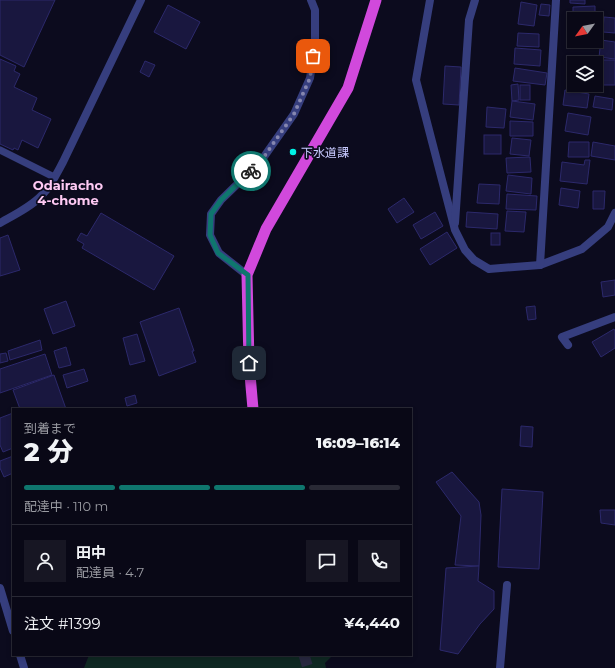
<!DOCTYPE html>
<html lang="ja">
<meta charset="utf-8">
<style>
body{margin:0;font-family:Montserrat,"Noto Sans JP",sans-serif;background:#171623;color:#f1f3f6;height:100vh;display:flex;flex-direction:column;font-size:15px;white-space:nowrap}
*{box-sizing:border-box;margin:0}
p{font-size:13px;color:#999aa1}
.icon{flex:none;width:22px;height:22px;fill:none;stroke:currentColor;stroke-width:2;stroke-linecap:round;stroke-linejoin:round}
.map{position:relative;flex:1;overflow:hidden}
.side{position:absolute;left:12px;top:408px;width:400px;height:248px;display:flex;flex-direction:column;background:#090816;border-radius:0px;box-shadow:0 2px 6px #0003,0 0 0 1px #292935}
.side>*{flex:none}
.needle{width:26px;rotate:237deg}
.buttons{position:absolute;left:567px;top:12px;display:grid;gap:8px}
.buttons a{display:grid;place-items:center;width:36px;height:36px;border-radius:0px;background:#090816;box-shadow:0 2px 6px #0003,0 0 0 1px #292935;font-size:20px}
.pin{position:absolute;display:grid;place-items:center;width:34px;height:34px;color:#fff;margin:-17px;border-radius:8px;box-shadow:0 2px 6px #0006}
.courier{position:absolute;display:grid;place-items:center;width:40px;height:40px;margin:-20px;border:3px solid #0f766e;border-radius:50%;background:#fff;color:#222;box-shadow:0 1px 5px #0007}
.summary em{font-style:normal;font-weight:800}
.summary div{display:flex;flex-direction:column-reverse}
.summary{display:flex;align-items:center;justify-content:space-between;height:68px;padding:0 12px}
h1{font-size:26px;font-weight:800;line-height:30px}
.bar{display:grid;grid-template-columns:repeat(4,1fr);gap:6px 4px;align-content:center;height:48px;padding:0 12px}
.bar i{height:5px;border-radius:3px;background:#292935}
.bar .current{background:#0f766e}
.bar p{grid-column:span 4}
.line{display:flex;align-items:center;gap:10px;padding:0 12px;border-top:1px solid #292935}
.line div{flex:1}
.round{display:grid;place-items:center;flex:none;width:42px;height:42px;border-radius:0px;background:#171623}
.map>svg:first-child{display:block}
.green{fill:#0f2823}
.building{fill:#19173f;stroke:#2c296b}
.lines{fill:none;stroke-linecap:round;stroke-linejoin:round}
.trunk-tunnel{stroke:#282840;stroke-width:11;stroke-dasharray:11 5.5;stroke-linecap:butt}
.service{stroke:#363e7e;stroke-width:7}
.minor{stroke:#363e7e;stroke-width:8}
.tertiary{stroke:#363e7e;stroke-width:8}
.trunk{stroke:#d149dc;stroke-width:11}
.done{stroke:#8687b0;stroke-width:4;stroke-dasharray:0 7.2}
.route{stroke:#0f766e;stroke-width:5}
.poi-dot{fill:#00f3e7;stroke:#0c0b1e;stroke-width:1.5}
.labels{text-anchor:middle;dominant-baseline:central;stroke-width:3.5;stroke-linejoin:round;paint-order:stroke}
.poi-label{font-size:12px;fill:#c8caff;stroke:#0c0b1e;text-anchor:start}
.neighbourhood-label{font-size:13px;font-weight:bold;fill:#ffcaf4;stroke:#0c0b1e}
</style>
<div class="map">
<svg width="615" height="668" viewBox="0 0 615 668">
<rect width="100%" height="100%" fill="#0c0b1e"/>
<path class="green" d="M 89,655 L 333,655 L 325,663 L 326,668 L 84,668 Z"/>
<g class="building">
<path d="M 0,0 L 55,0 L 24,67 L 0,55 Z"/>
<path d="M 570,0 L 585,0 L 585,4 L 570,3 Z"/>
<path d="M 521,2 L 537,5 L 534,26 L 518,24 Z"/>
<path d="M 541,4 L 550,5 L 549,16 L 539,15 Z"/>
<path d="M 168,5 L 200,22 L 186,49 L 154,32 Z"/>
<path d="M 595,6 L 595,19 L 574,19 L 573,27 L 573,7 Z"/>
<path d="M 604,17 L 615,18 L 615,33 L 603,32 Z"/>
<path d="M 518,33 L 539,34 L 539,47 L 517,46 Z"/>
<path d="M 601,40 L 615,42 L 615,59 L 599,57 Z"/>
<path d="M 515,48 L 541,50 L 540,66 L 514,64 Z"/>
<path d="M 0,59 L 16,66 L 14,71 L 20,74 L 14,87 L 37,98 L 32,110 L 51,119 L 38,148 L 22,140 L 18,150 L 14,148 L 13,150 L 0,144 Z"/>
<path d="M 598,60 L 615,60 L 615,85 L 597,85 Z"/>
<path d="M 145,61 L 155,65 L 149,77 L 140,72 Z"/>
<path d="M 569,65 L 574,65 L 574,82 L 568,82 Z"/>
<path d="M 445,66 L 461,67 L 459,105 L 443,104 Z"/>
<path d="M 515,68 L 547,73 L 545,85 L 513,81 Z"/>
<path d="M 518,84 L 519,100 L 512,101 L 511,85 Z"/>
<rect x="520" y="85" width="10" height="15"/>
<path d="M 565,90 L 589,94 L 587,108 L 563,105 Z"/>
<path d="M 595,96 L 613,99 L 612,110 L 593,107 Z"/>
<path d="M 512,101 L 535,104 L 533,120 L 510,117 Z"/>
<path d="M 487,107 L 506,109 L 504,128 L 486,127 Z"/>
<path d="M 568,113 L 591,117 L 588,135 L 565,131 Z"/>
<path d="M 510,121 L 533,122 L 533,136 L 510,136 Z"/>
<rect x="484" y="135" width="17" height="19"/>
<path d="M 512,138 L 531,140 L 529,156 L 510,154 Z"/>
<path d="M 569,142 L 589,142 L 589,157 L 568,157 Z"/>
<path d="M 593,142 L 615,146 L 615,160 L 591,156 Z"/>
<path d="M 530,157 L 531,172 L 507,173 L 506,158 Z"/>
<path d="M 585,160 L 590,160 L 587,184 L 560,181 L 562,162 L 584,165 Z"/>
<path d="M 508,175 L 532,178 L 531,194 L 506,191 Z"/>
<path d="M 479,184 L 500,185 L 499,204 L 477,203 Z"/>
<path d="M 561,188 L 580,191 L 578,208 L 559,205 Z"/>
<path d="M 593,191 L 605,191 L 604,209 L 593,209 Z"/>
<path d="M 507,194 L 537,196 L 536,210 L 506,209 Z"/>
<path d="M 404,198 L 414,212 L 397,223 L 388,209 Z"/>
<path d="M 507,211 L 526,212 L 524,232 L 505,231 Z"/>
<path d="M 435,212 L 443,226 L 421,239 L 413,225 Z"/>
<path d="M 467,212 L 498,214 L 497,229 L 466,227 Z"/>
<path d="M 101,213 L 174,256 L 154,290 L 82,248 L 84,244 L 77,240 L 81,233 L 87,236 Z"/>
<path d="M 447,232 L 457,248 L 430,265 L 420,249 Z"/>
<rect x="491" y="233" width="9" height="12"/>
<path d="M 8,235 L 20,270 L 0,276 L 0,238 Z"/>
<path d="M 615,280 L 615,295 L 603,297 L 601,282 Z"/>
<path d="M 66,301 L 75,326 L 53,334 L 44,309 Z"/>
<path d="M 535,306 L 536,319 L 528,320 L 526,307 Z"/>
<path d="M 179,308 L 194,351 L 192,351 L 196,362 L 159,376 L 140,322 Z"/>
<path d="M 614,329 L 615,331 L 615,348 L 601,357 L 592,342 Z"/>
<path d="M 137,334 L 145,361 L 130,365 L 123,338 Z"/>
<path d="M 40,340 L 42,350 L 10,360 L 8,351 Z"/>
<path d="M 66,347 L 71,365 L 59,368 L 54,351 Z"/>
<path d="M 6,353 L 8,361 L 0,363 L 0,354 Z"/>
<path d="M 45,354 L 52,375 L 0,393 L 0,369 Z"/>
<path d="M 84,369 L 88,381 L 67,388 L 63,375 Z"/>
<path d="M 54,375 L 66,409 L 20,409 L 13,390 Z"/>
<path d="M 135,395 L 137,403 L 127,406 L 125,398 Z"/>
<path d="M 13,413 L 13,448 L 3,452 L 0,445 L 0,418 Z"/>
<path d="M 521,426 L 533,427 L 532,447 L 520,446 Z"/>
<path d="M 13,456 L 13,473 L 4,477 L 0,468 L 0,461 Z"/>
<path d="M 452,472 L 479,502 L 481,515 L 479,566 L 455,565 L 461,516 L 436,482 Z"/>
<path d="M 502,489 L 543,492 L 539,569 L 498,567 Z"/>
<path d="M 600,510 L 615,510 L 615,525 L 601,523 Z"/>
<path d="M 479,566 L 478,581 L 494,591 L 494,609 L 480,624 L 458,654 L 440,650 L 446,568 Z"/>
</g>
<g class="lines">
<path class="trunk-tunnel" d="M 304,655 L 308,668"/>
<path class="service" d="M 0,150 L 54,177"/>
<g class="minor">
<path d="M 430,0 L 416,80 L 455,230 L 465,250 L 474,260 L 489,269 L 540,265 L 582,249 L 608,227 L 615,213"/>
<path d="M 455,223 L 469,20 L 475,0"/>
<path d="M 540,265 L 556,0"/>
<path d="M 568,345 L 562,337 L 615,317"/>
<path d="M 500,668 L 507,585"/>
</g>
<g class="tertiary">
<path d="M 0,223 C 14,215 31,207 42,195 C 51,186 57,173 63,162 L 141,0"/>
<path d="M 247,275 L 219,253 L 210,235 L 211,214 L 221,200 L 261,161 L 294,114 L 310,78 L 315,46 L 315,10 L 311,0"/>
<path d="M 0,588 L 13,631"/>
<path d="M 20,655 L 24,668"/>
</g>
<path class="trunk" d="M 253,409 L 249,363 L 247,275 L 266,229 L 348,88 L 376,0"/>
</g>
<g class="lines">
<path class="done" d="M 251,171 L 261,161 L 294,114 L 310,78 L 313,56"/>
<path class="route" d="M 249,363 L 248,275 L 218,253 L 210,235 L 211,214 L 221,200 L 251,171"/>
</g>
<circle class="poi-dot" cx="293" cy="152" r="4"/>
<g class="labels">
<g class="poi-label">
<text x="301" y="152">下水道課</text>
</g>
<g class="neighbourhood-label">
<text x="68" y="185">Odairacho<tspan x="68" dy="15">4-chome</tspan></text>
</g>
</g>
</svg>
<div class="buttons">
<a><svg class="needle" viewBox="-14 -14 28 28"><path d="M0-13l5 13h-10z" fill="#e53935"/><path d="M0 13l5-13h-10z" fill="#999aa1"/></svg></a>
<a><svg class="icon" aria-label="layers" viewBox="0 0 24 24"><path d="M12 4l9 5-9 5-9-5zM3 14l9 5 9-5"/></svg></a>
</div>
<div class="pin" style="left:313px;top:56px;background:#ea580c"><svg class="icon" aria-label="bag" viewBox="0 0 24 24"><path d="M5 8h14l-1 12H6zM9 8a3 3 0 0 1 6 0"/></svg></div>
<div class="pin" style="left:249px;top:363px;background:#1f2937"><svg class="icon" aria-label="home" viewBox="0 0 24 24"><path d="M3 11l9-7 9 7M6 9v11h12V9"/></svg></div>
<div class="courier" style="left:251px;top:171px"><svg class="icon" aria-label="bike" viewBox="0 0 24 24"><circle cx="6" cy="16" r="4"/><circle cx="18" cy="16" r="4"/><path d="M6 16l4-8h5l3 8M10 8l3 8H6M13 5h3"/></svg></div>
<section class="side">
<div class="summary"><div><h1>2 分</h1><p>到着まで</p></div><em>16:09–16:14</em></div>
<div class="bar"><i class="current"></i><i class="current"></i><i class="current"></i><i></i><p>配達中 · 110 m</p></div>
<div class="line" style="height:72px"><a class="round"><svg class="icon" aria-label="person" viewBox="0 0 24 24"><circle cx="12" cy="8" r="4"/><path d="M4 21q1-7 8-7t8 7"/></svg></a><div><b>田中</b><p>配達員 · 4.7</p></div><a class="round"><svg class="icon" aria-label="chat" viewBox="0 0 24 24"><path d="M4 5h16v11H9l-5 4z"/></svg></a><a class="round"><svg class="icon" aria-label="phone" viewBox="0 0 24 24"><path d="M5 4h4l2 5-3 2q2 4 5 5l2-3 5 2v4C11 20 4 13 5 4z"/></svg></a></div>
<div class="line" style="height:52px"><div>注文 #1399</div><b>¥4,440</b></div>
</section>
</div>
